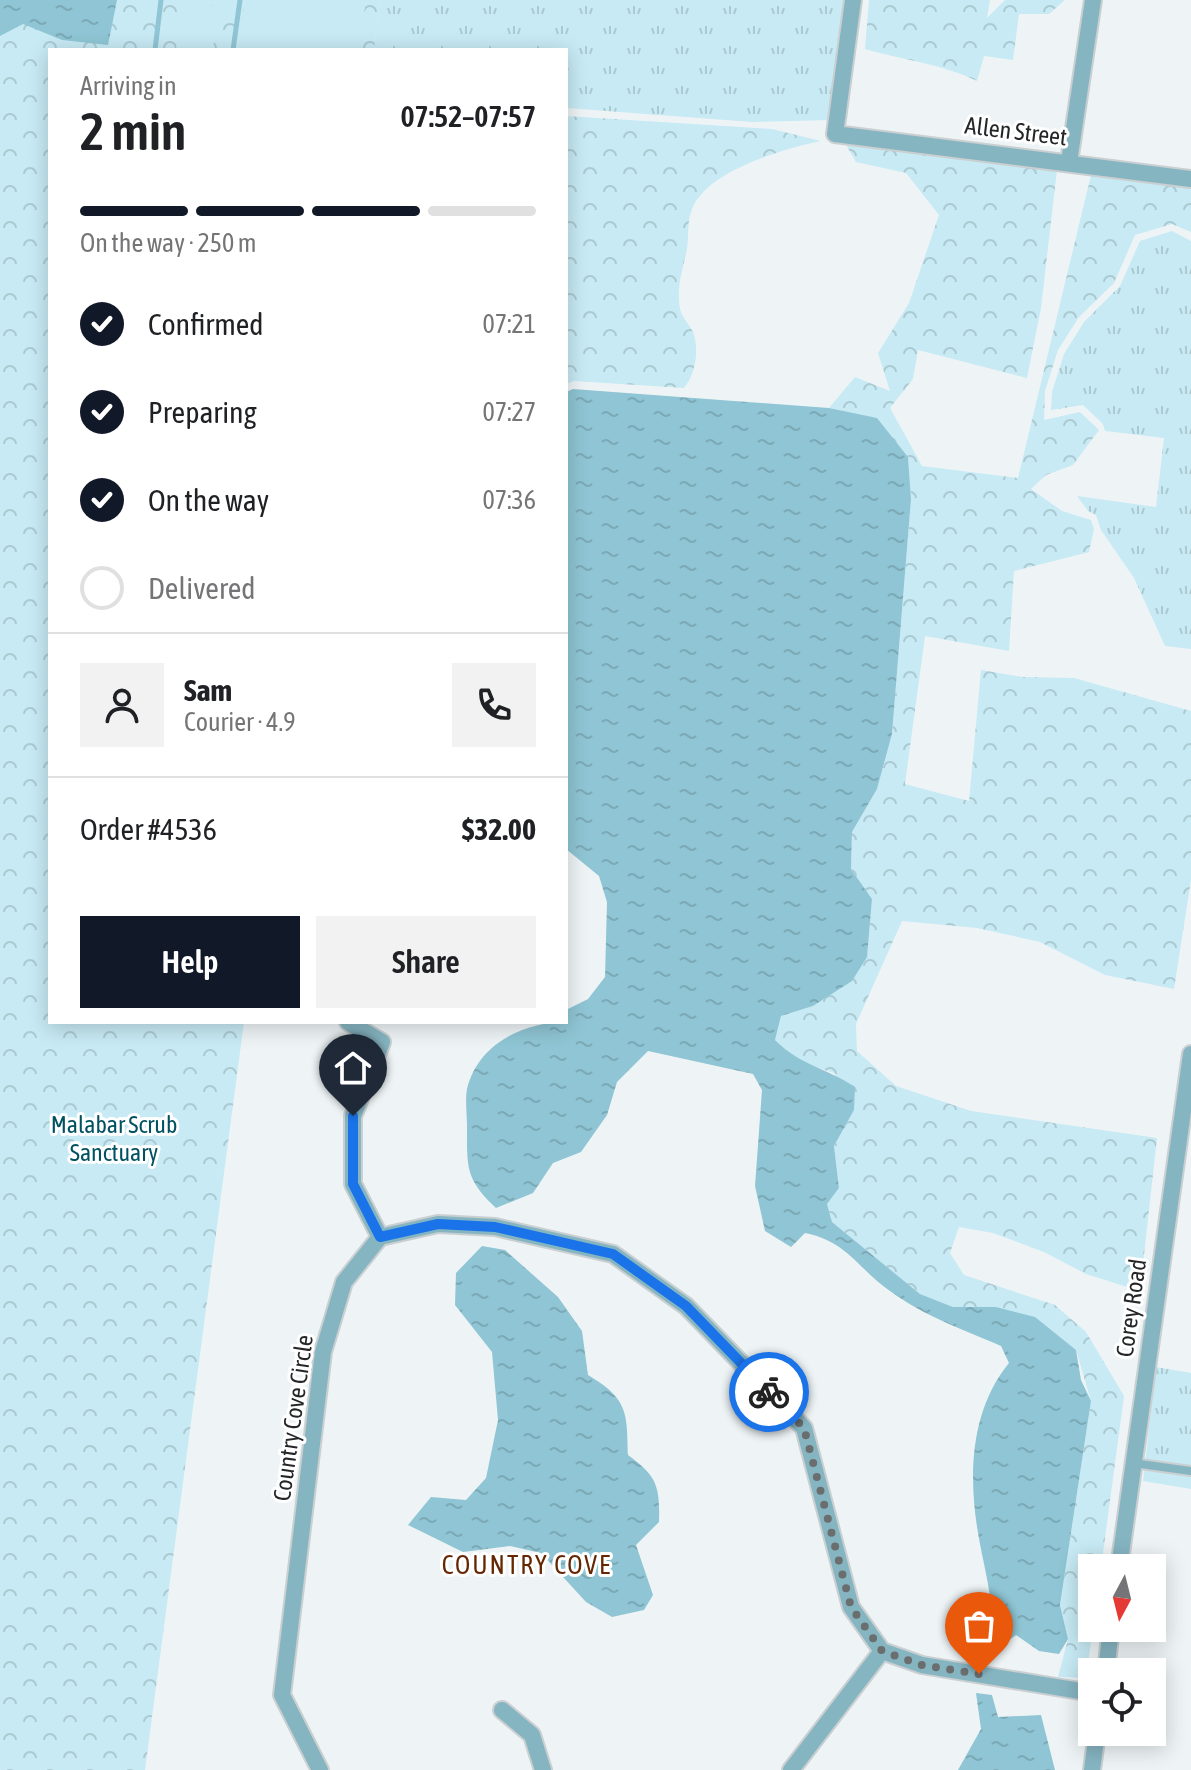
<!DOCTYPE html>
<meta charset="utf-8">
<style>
body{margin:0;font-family:"Asap Condensed",sans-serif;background:#f2f2f2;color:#202124;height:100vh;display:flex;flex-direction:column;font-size:30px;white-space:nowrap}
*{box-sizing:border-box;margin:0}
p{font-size:26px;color:#757577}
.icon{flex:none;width:44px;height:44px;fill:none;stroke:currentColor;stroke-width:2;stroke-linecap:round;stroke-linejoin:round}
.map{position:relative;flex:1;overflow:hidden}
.details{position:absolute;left:48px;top:48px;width:520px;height:976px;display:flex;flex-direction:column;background:#fff;border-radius:0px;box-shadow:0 4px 20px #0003}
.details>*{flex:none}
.needle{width:52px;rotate:187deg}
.buttons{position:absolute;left:1078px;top:1554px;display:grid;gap:16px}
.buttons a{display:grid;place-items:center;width:88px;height:88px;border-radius:0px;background:#fff;box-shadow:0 4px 20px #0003;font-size:40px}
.pin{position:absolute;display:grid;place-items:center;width:68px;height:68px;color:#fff;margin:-82px -34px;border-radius:50% 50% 50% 0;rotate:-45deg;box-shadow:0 0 8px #0007}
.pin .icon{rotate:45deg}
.courier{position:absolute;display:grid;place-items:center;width:80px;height:80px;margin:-40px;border:6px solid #1a73e8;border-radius:50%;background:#fff;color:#222;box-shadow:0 2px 10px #0007}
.overview em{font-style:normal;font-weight:600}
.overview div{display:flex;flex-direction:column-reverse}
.overview{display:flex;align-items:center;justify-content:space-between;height:136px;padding:0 32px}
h1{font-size:52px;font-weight:600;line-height:60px}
.bar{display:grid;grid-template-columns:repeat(4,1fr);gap:12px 8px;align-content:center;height:96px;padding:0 32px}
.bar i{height:10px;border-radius:6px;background:#e0e0e0}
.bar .on{background:#111827}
.bar p{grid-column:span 4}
.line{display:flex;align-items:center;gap:20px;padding:0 32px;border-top:2px solid #e0e0e0}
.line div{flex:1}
.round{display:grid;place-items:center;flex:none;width:84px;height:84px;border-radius:0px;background:#f2f2f2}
ol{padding:0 32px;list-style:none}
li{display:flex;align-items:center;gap:24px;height:88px}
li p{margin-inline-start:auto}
li .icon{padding:8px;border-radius:50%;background:#111827;color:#fff;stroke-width:4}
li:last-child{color:#757577}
li i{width:44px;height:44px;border:4px solid #e0e0e0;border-radius:50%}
.primary-button{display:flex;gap:16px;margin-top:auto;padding:16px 32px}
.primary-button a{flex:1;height:92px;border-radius:0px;background:#111827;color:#fff;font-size:32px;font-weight:600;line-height:92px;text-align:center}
.primary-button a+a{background:#f2f2f2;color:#202124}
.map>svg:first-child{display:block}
.grass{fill:url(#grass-tufts)}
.forest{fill:url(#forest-crowns)}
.garden{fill:#c7eaf4}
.water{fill:url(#water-ripples)}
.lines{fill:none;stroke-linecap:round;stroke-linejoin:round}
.stream{stroke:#8fc5d4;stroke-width:5}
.lane-casing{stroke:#cacfd1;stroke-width:12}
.street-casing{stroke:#cacfd1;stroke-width:20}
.lane{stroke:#86b5c2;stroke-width:8}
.street{stroke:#86b5c2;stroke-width:16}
.done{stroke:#6b6e6f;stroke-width:8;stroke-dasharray:0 14.4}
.route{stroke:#1a73e8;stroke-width:10}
.labels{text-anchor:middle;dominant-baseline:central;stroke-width:6;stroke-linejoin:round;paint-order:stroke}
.street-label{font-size:24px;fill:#242627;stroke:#fff}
.park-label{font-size:24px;fill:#005161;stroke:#fff}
.neighbourhood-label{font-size:26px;letter-spacing:2px;fill:#652604;stroke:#fff}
</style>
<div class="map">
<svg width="1191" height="1770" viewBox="0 0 1191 1770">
<defs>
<pattern id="grass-tufts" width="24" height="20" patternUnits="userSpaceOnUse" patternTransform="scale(2)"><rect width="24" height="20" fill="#c7eaf4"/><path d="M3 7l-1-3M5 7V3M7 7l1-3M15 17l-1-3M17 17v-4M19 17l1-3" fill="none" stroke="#abc9d1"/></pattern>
<pattern id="forest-crowns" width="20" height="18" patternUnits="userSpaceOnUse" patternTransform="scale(2)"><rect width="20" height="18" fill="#c7eaf4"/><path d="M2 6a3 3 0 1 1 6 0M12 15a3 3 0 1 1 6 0" fill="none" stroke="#abc9d1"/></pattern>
<pattern id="water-ripples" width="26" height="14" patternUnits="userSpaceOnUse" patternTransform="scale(2)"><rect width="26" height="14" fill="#8fc5d4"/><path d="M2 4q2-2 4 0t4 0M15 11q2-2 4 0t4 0" fill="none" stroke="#7ba9b6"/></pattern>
</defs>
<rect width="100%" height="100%" fill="#eef4f6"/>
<g class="grass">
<path d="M 380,0 L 847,0 L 831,120 L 752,122 L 566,108 L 566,50 L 374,50 Z"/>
<path d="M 1172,231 L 1191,241 L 1191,649 L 1165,646 L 1134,578 L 1101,530 L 1096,515 L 1088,511 L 1077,496 L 1156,507 L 1164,438 L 1105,431 L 1103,424 L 1083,405 L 1051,410 L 1052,392 L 1064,354 L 1084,322 L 1120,286 L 1140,241 Z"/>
<path d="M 1156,1367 L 1191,1373 L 1191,1489 L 1143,1481 Z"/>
</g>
<g class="forest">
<path d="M 0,0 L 380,0 L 374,50 L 50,50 L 50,1022 L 244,1022 L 145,1770 L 0,1770 Z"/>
<path d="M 869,0 L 990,0 L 987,18 L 1005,0 L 1065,0 L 1049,14 L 1019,14 L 1013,60 L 984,56 L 977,81 C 943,64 902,60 865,49 Z"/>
<path d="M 566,116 L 772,129 L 821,141 C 784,149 703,171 691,212 C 687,223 689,237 687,249 C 683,270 676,286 680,309 C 682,317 688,323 692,330 C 700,347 696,374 684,388 L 574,381 L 566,384 Z"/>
<path d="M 846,145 L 1057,170 L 1041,308 L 1027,378 L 918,350 L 913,379 L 890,408 L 922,466 L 1018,478 L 1091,175 L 1191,188 L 1191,232 L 1172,224 L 1135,235 L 1114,283 L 1079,317 L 1058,350 L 1045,391 L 1044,420 L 1080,412 L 1099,430 L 1073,465 L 1046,475 L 1031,489 L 1062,511 L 1091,520 L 1094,529 L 1089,552 L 1014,571 L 1009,651 L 925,636 L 905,784 L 969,801 L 981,670 L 1023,677 L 1074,678 L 1191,711 L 1191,880 L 1174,989 L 1105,975 L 1040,942 L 977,928 L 902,921 L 856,1024 L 857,1051 L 896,1086 L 971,1111 L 1157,1138 L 1140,1291 L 1086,1274 L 1044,1252 L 993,1233 L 959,1227 L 950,1253 L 964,1275 L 1055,1305 L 1086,1332 L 1124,1396 L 1101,1568 L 1092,1568 L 1093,1628 L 1086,1678 L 1058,1677 L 1068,1639 L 1060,1605 L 1091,1401 L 1076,1350 L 996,1307 L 953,1307 L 920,1294 L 832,1222 L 827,1204 L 839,1188 L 834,1146 L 854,1110 L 834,1073 L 797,1061 L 775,1040 L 781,1016 L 813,1006 L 851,981 L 867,956 L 872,899 L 851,869 L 852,832 L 877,789 L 892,734 L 911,499 L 908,457 L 877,419 L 829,408 L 855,377 L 890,391 L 878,353 L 909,303 L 939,215 L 906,173 L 856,162 Z"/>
</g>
<g class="garden">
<path d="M 245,0 L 366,0 L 359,50 L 238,50 Z"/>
<path d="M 182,2 L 218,6 L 213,50 L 176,50 Z"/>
</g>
<g class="water">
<path d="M 0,0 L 117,0 L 108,45 L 62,40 L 23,24 L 0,36 Z"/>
<path d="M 573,389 L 829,408 L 877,418 L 908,457 L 911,499 L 892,734 L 877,789 L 852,832 L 851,869 L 872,899 L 867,957 L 852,981 L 813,1006 L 781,1016 L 775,1040 C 801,1066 825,1067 855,1087 L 854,1110 L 834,1146 L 839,1188 L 827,1204 L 832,1222 L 920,1294 L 953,1307 L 996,1307 L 1035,1317 L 1076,1350 L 1081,1380 L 1091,1401 L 1060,1605 L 1068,1639 L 1059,1654 L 1039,1651 L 1016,1635 L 998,1648 L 989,1647 C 996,1609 987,1581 980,1544 C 968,1483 968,1413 1009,1363 L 1001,1346 C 962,1329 924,1316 890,1291 C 856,1267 848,1242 805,1233 L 791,1247 L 765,1231 L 755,1186 L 762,1090 L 753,1074 L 648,1051 L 617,1082 L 607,1115 L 581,1152 L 553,1163 L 533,1193 L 496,1208 C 465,1179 467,1167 467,1126 C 467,1115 465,1100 467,1089 C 478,1044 523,1022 566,1022 L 566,1010 L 588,999 L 605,977 L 607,902 L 599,876 L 566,849 L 566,392 Z"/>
<path d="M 482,1246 L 505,1250 L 558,1297 L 582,1331 L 588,1375 C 628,1399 627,1412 628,1455 C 657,1476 660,1486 659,1522 L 636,1545 L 653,1595 L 644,1610 L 612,1617 L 586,1602 L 541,1553 L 510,1546 L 463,1552 L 408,1525 L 431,1497 L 466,1500 L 486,1478 L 498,1420 L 492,1352 L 455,1305 L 456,1273 Z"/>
<path d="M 976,1693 L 992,1695 L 998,1717 L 1041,1715 L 1055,1770 L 958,1770 L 981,1729 Z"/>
</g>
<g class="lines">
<g class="stream">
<path d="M 155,50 L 161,0"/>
<path d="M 233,50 L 240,0"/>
</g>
<g class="lane-casing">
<path id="lane" d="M 1133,1463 L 1191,1471"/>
</g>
<g class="street-casing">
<g id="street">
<path d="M 853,0 L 835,134 L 1191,179"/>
<path d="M 1069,162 L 1093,0"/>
<path d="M 348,1022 L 382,1042 L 353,1116 L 353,1184 L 380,1237"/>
<path d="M 1119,1568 L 1191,1054"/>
<path d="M 1106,1672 L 1111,1628"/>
<path d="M 502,1710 L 532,1735 L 543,1770"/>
<path d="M 320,1770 L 282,1695 L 323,1352 L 344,1282 L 380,1237 L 438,1224 L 495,1227 L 613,1254 L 686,1306 L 804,1428 L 851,1607 L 882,1651 L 922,1665 L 1092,1693"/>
<path d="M 791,1770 L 882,1651"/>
<path d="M 1092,1770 L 1097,1732"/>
</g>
</g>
<use href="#lane" class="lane"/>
<use href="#street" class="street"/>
</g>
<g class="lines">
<path class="done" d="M 769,1392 L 804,1428 L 851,1607 L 882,1651 L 922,1665 L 979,1674"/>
<path class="route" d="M 353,1116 L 353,1184 L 380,1237 L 438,1224 L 495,1227 L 613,1254 L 686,1306 L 769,1392"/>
</g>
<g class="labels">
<g class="street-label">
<text transform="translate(1016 131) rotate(7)">Allen Street</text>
<text transform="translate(1131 1308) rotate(-82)">Corey Road</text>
<text transform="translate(293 1418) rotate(-82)">Country Cove Circle</text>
</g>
<g class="park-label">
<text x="114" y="1124">Malabar Scrub<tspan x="114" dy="28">Sanctuary</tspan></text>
</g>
<g class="neighbourhood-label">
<text x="527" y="1565">COUNTRY COVE</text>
</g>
</g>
</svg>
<div class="buttons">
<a><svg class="needle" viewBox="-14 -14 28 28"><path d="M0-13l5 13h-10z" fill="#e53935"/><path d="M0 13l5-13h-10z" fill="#757577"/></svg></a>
<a><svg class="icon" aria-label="locate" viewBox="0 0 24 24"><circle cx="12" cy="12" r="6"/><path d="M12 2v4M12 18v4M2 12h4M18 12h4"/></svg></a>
</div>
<div class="pin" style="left:979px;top:1674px;background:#ea580c"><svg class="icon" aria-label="bag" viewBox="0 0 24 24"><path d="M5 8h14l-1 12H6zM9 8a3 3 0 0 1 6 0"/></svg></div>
<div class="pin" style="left:353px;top:1116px;background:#1f2937"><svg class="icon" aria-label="home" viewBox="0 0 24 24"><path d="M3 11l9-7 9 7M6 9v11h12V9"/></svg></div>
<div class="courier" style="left:769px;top:1392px"><svg class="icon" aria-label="bike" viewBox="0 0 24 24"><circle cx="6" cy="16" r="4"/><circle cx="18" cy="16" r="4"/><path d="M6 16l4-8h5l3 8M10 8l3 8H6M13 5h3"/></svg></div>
<section class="details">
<div class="overview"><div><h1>2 min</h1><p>Arriving in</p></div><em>07:52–07:57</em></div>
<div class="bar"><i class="on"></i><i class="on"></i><i class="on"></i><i></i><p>On the way · 250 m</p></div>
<ol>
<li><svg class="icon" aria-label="check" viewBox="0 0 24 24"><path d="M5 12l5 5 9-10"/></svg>Confirmed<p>07:21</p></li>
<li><svg class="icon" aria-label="check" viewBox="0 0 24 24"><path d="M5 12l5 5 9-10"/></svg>Preparing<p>07:27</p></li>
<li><svg class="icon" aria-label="check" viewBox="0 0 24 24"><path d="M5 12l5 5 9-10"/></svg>On the way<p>07:36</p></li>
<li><i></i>Delivered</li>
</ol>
<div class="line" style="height:144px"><a class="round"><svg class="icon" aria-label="person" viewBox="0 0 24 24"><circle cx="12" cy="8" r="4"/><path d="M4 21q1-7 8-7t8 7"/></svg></a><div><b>Sam</b><p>Courier · 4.9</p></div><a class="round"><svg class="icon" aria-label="phone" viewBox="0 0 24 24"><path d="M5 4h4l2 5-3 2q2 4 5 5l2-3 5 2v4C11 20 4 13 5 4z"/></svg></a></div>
<div class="line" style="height:104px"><div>Order #4536</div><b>$32.00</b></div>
<div class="primary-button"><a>Help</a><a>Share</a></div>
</section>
</div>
